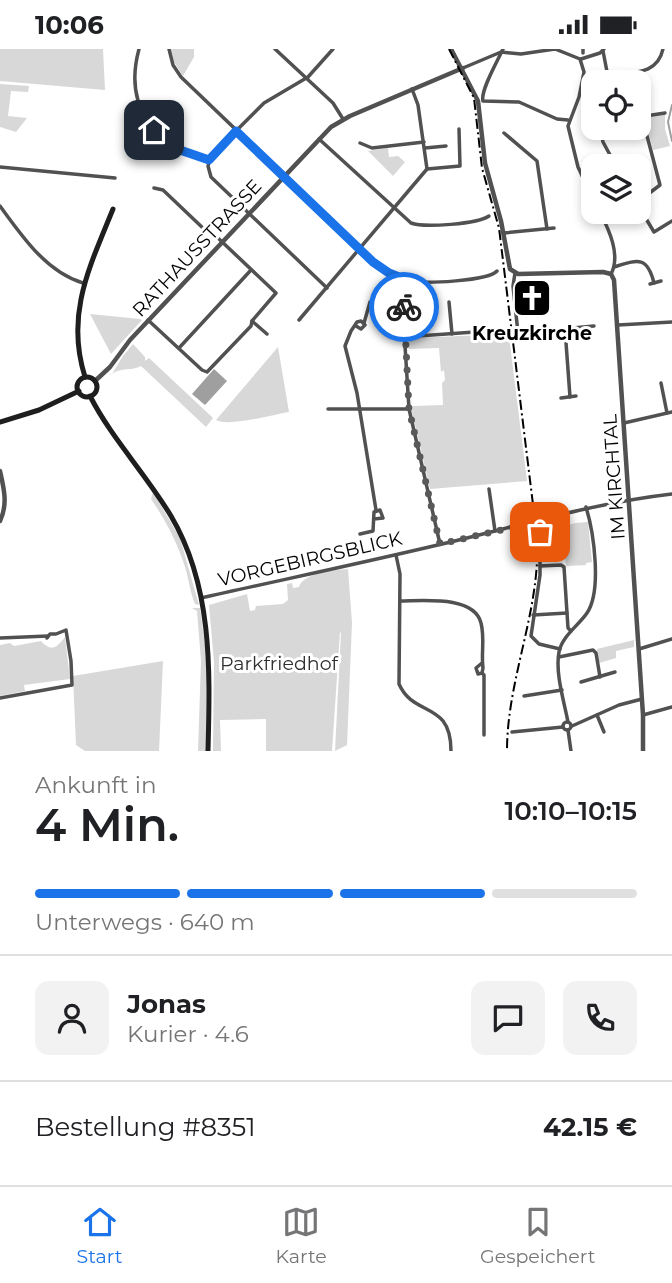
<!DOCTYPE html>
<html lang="de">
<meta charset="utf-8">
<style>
body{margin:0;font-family:Montserrat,sans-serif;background:#f2f2f2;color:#202124;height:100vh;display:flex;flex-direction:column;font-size:26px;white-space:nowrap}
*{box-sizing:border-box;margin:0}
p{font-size:23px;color:#757577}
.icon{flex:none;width:38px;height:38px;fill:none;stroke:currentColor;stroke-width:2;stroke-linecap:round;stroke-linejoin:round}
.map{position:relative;height:702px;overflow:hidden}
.drawer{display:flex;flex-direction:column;background:#fff;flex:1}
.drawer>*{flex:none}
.controls{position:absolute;left:581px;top:21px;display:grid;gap:14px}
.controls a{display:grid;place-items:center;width:70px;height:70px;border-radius:14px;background:#fff;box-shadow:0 4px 10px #0003;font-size:35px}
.pin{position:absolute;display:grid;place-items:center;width:60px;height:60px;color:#fff;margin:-30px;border-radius:14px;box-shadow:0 4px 10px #0006}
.courier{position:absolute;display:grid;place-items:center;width:70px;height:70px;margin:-35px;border:5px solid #1a73e8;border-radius:50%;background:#fff;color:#222;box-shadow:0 2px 9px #0007}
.overview em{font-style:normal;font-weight:600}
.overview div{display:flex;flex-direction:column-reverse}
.overview{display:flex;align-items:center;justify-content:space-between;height:119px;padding:0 35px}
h1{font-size:46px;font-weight:600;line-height:52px}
.bar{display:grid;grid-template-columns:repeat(4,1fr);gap:10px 7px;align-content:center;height:84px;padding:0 35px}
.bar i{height:9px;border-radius:5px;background:#e0e0e0}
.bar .selected{background:#1a73e8}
.bar p{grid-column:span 4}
.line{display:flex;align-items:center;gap:18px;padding:0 35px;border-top:2px solid #e0e0e0}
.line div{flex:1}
.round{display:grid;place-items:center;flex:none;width:74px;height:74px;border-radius:14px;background:#f2f2f2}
.status{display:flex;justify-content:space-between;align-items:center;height:49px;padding:0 35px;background:#fff;direction:ltr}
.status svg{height:19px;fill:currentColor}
.tab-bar{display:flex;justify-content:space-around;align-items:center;height:98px;border-top:2px solid #e0e0e0;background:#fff;font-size:19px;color:#757577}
.tab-bar a{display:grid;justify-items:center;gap:4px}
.tab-bar .selected{color:#1a73e8}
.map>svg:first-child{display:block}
.green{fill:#d8d8d8}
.water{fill:#9f9f9f}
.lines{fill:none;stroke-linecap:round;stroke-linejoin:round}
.stream{stroke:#9f9f9f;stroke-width:2}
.minor{stroke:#515151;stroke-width:3.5}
.tertiary{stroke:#515151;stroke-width:4.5}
.secondary{stroke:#1e1e1e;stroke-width:5}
.rail{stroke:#000;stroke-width:2;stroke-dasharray:10 3.5 2 3.5;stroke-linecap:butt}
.done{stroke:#595959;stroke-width:7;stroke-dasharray:0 12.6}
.route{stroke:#1a73e8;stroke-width:9}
.labels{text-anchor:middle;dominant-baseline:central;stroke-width:6;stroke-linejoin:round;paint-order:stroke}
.street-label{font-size:19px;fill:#000;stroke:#fff}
.poi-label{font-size:19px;font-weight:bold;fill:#000;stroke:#fff}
.park-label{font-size:19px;fill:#2f2f2f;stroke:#fff}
</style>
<div class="status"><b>10:06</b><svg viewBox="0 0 49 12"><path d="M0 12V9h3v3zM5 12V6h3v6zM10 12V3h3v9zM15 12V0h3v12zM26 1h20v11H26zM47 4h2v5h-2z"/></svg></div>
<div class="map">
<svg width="672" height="702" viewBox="0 0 672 702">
<rect width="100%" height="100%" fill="#fff"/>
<g class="green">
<path d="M 0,0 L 103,0 L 105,41 L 0,32 Z"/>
<path d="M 171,0 L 194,0 L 194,8 L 183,27 L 174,13 Z"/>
<path d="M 0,35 L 29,37 L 28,43 L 11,42 L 8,67 L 27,69 L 16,83 L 0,78 Z"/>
<path d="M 665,65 L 665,80 L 670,97 L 653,101 L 645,72 L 648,68 Z"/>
<path d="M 388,99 L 389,108 L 398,107 L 405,113 L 393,127 L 368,102 Z"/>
<path d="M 90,265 L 140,270 L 142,271 L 111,305 Z"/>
<path d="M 507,285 L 509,287 L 527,432 L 430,440 L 412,363 L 413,357 L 443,356 L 442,334 L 445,331 L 444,321 L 441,323 L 439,299 L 409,300 L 409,292 L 413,289 Z"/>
<path d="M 133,295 L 145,308 L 145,312 L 149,309 L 213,369 L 206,378 L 141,317 C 132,322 121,318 112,325 L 123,307 Z"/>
<path d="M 278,298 L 289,363 C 271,366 230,378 216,371 Z"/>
<path d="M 153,443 L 180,489 L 199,556 L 195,555 C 190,543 189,531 185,518 C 177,493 166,472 151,450 Z"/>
<path d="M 588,473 L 592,513 L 586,514 L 586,516 L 566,517 L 562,478 L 575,474 Z"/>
<path d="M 348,520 L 352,574 L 347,696 L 335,702 L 341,584 L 340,583 L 332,702 L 266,702 L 266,670 L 220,671 L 221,702 L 213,702 L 214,613 L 209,556 L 247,545 L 250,562 L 255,561 L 256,557 L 283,555 L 288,551 L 287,535 L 292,534 L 293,539 L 299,538 C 303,524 334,521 348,520 Z"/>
<path d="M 192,559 L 200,559 L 207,610 L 206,702 L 198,702 L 201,612 L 197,562 Z"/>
<path d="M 65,588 L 70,630 L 24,636 L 25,642 L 0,647 L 0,596 L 10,594 L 14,597 L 41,592 C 52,604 57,598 65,588 Z"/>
<path d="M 634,591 L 634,598 L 616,602 L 616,609 L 599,614 L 597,600 Z"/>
<path d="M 163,612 L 159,702 L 85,702 L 76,696 L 73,627 Z"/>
</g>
<path class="water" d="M 214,320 L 227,332 L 205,356 L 192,345 Z"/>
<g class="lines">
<path class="stream" d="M 672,56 L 668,73 L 672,92"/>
<g class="minor">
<path d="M 139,0 C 123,59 155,95 209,111"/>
<path d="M 169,0 L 173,16 L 181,28 L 379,218 C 388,224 399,230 410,232 C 425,235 488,232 497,222"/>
<path d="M 275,0 L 333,54 L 343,70"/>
<path d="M 503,0 C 498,11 480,42 483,52 L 519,53 L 557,70 L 568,71"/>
<path d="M 603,2 L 609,33"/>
<path d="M 583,4 L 583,0"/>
<path d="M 581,10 L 600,4 L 604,0"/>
<path d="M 463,19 L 501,3 L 521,5 L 555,0 L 580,10 L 584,23 L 579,48 L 568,77 L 578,118 L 593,150"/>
<path d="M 608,26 C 630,22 657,28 663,0"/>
<path d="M 593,29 L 593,35"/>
<path d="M 639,68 L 665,64"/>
<path d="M 600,79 L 603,93 L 616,117"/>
<path d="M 504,84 L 537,112 L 547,180"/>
<path d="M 319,90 L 411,174 C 424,179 478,175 489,167"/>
<path d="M 360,94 L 372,99 L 424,93"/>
<path d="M 425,99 L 446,97"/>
<path d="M 0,118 L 115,129"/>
<path d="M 427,120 L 460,117 L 459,80"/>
<path d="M 639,152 L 660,136 L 642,68"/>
<path d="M 0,157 C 22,187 46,223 83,234"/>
<path d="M 639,158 L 654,183 L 672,172"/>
<path d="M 600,163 C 609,181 621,206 611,225"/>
<path d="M 504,184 L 554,179"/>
<path d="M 614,218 C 637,211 647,206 654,234"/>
<path d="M 515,224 L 513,237 L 518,284 L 594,277"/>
<path d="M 409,232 L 403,265 L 409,360 L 440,495"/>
<path d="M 650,235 L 661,232"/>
<path d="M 327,239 L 211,128 L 208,117 L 212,106 L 264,54 L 308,28 L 333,0"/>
<path d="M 449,253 L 452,285"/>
<path d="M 148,271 L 202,321 L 207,323 L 251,277 L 252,272 L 276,244 L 218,189 L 205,181 L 163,141 L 154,139"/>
<path d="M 299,271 L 427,120 L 418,56 L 412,40"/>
<path d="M 252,272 L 267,285"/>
<path d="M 364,274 L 370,253"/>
<path d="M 618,276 L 672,273"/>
<path d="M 356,277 L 361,280 L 365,276 L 361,272 L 357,273 L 351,282 L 345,297 L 357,344 L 376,461"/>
<path d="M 565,280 L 570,348"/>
<path d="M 404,288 L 517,280"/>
<path d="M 179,299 L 251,221"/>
<path d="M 661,334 L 667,364"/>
<path d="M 561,349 L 576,347"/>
<path d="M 328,360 L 409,360"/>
<path d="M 624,374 L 672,363"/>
<path d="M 489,440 L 495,482"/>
<path d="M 540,472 L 540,526 L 531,587 L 539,595 L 560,600"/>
<path d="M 360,485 L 373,482 L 374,463 L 380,461 L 383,469 L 374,470"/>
<path d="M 396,506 L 400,525 L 399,635 C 414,669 451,651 451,702"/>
<path d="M 540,517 L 561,516 L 564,518 L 568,579 L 571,582"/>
<path d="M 201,549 C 281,531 362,514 442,495 C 519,477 593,454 672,445"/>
<path d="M 400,552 C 422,552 474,546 481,574 C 485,589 481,604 483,619 L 482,624 L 478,625 L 476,619 L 482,614"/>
<path d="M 533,566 L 567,564"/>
<path d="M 0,589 L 48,587"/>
<path d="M 639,600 L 672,590"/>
<path d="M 559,608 L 593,601 L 596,604 L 600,628"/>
<path d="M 482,624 L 484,626 L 484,686"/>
<path d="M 581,633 L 615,623"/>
<path d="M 524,647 L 562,641"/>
<path d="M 0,649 L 72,636 L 71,612 L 66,581 L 56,585 L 50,585 L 47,589"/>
<path d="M 597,666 L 604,683"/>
<path d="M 643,666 L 672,658"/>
<circle cx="567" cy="677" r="4"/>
<path d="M 568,673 C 564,652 555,624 559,603 C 562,587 579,576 587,564 C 602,542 594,484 586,458"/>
<path d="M 572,677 L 619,656 L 642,650"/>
<path d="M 568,681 L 571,702"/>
<path d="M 512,683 L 563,678"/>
</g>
<g class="tertiary">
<path d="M 451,0 L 478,52 L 485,114 L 501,172 L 510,220 L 518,225 L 603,223 L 611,225 L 614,231 L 643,666 L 643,702"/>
<path d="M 95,332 L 110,318 L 130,291 L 331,78 L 350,67 L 463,19"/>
<path d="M 0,422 C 4,440 8,455 0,472"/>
</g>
<g class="secondary">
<path d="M 85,328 C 65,265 90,217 113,160"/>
<circle cx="87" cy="338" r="10"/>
<path d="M 90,347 C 112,390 146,425 171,467 C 213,538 210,622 208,702"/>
<path d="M 0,373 L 39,361 L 79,342"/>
</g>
<path class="rail" d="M 449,0 L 474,49 L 482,119 L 499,179 L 537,488 C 541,561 507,629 507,702"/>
</g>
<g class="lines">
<path class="done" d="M 404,258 L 409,360 L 440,495 L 540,472 L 540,483"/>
<path class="route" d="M 154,81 L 180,101 L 209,111 L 236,82 L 373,213 L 389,224 L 409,232 L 404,258"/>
</g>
<defs>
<g id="church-square" transform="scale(2.0125)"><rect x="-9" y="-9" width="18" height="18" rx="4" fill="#000" stroke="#fff"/><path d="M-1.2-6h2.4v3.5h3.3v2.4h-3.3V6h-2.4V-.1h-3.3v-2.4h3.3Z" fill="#fff"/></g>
</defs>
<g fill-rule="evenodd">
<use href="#church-square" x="532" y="249"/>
</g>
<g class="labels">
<g class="street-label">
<text transform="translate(197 199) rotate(-47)">RATHAUSSTRASSE</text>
<text transform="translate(614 428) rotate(-94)">IM KIRCHTAL</text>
<text transform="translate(310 510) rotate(-13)">VORGEBIRGSBLICK</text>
</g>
<g class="poi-label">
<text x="532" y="284">Kreuzkirche</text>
</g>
<g class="park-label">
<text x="279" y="614">Parkfriedhof</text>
</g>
</g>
</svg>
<div class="controls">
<a><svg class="icon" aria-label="locate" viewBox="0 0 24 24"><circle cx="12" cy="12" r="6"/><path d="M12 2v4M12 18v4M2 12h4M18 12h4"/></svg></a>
<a><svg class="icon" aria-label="layers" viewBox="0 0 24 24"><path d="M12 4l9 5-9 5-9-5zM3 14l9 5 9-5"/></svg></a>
</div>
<div class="pin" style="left:540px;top:483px;background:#ea580c"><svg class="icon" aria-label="bag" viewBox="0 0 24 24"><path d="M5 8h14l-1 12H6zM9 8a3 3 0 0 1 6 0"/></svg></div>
<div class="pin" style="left:154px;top:81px;background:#1f2937"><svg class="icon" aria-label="home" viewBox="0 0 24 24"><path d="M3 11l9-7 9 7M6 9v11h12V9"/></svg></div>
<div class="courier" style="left:404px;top:258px"><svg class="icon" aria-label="bike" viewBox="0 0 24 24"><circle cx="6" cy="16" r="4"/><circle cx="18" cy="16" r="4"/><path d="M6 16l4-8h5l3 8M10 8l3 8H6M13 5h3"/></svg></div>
</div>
<section class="drawer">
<div class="overview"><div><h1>4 Min.</h1><p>Ankunft in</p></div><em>10:10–10:15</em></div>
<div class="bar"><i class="selected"></i><i class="selected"></i><i class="selected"></i><i></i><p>Unterwegs · 640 m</p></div>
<div class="line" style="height:126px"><a class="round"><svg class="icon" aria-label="person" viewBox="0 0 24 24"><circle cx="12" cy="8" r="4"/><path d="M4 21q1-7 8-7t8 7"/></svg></a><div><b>Jonas</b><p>Kurier · 4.6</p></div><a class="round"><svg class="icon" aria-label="chat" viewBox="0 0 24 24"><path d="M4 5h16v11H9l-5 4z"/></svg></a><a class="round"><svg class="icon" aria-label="phone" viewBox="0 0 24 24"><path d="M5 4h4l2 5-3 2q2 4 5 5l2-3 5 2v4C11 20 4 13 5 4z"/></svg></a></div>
<div class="line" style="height:91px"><div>Bestellung #8351</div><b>42.15 €</b></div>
</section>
<nav class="tab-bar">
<a class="selected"><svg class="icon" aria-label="home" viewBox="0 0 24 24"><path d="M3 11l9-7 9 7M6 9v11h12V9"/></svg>Start</a>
<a><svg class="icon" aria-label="map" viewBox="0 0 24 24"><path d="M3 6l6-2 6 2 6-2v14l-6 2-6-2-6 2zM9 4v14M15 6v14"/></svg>Karte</a>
<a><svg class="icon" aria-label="saved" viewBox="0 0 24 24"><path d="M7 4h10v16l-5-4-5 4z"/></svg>Gespeichert</a>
</nav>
